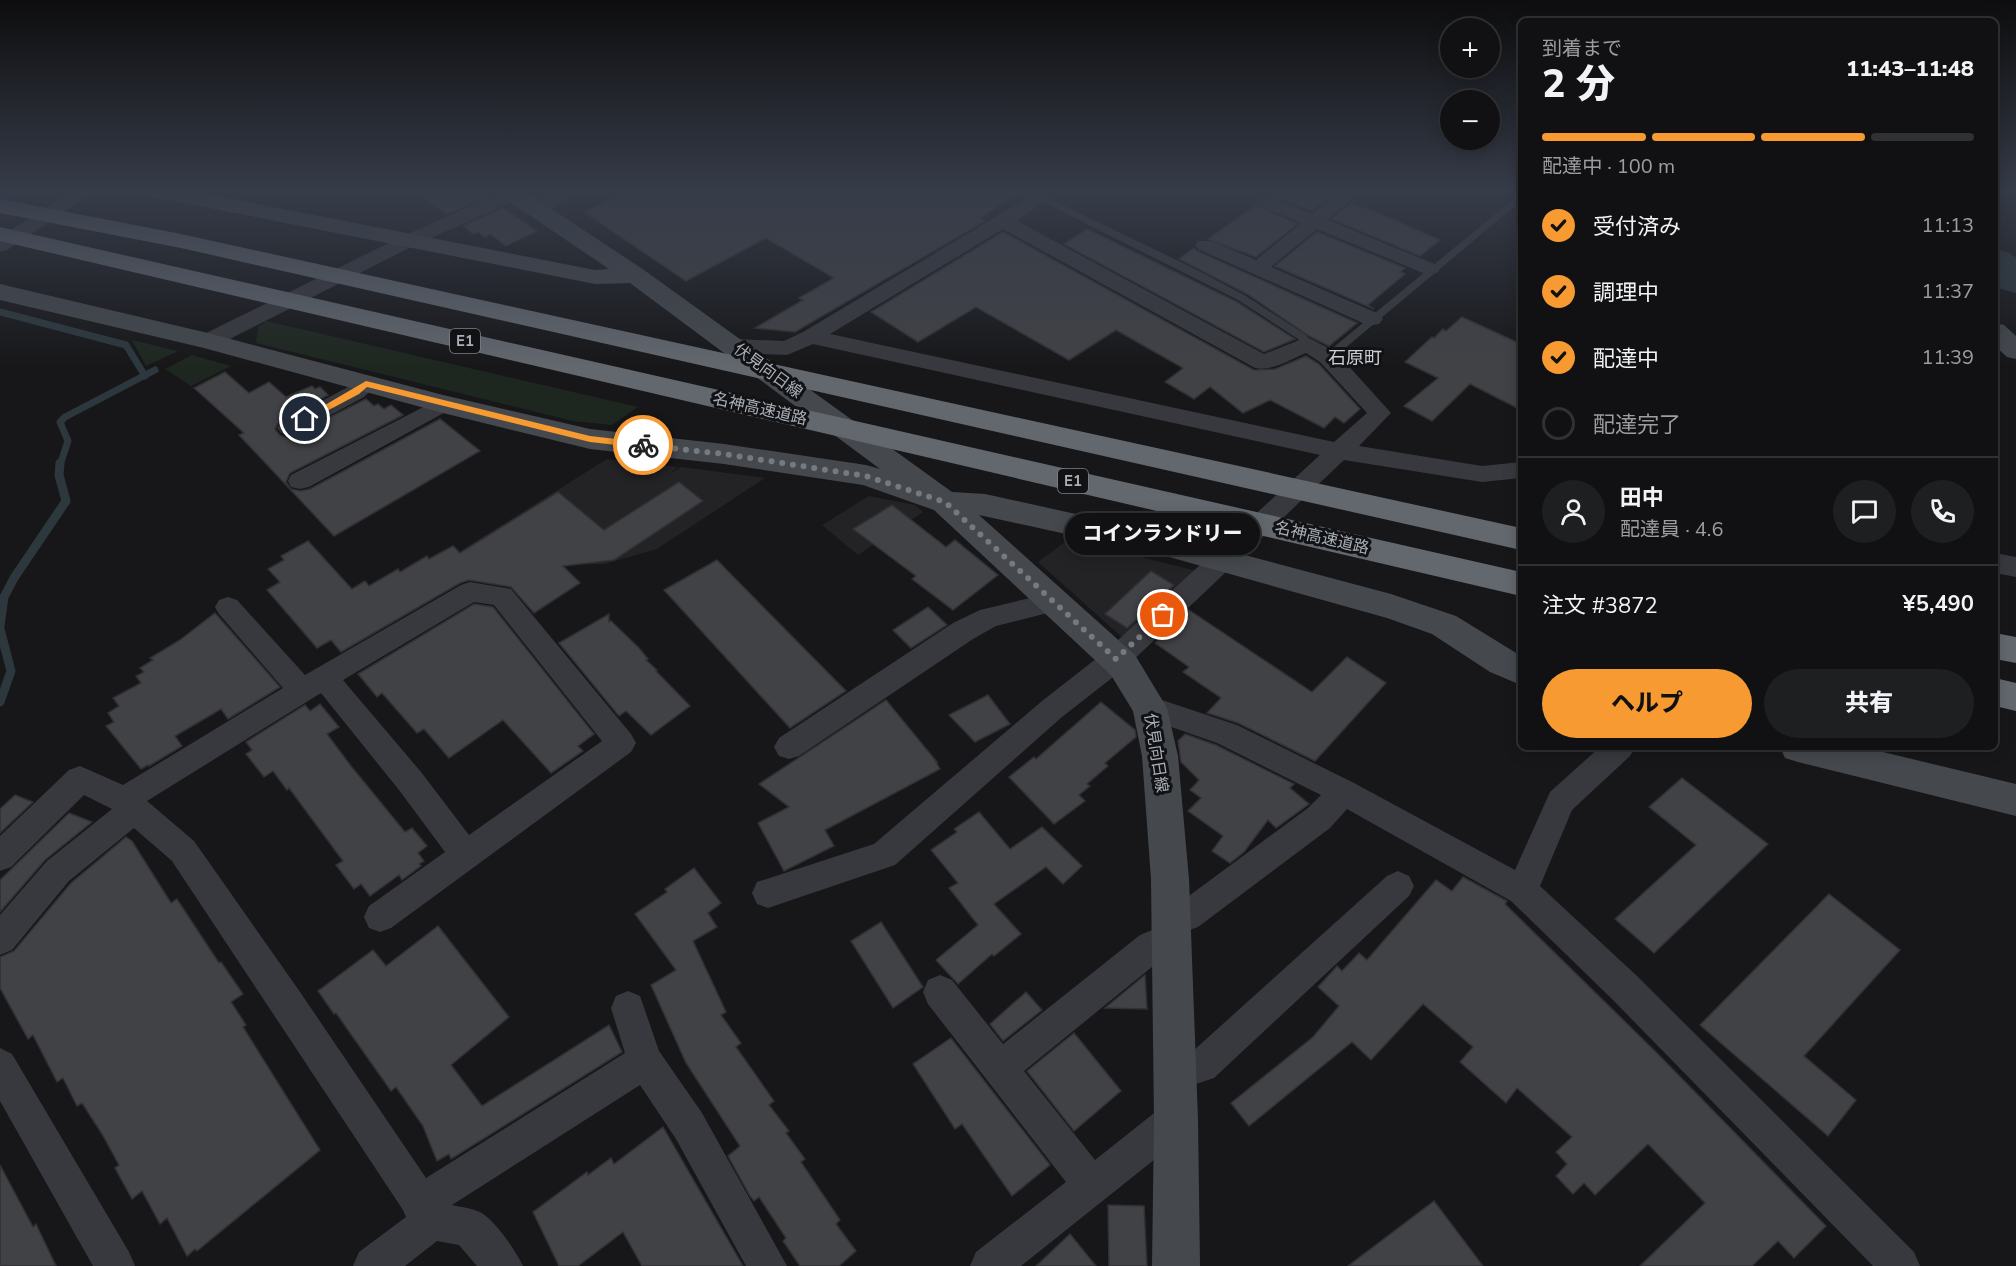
<!DOCTYPE html>
<html lang="ja">
<meta charset="utf-8">
<style>
body{margin:0;font-family:"Nunito Sans","Noto Sans JP",sans-serif;background:#1e1f21;color:#f1f3f6;height:100vh;display:flex;flex-direction:column;font-size:22px;white-space:nowrap}
*{box-sizing:border-box;margin:0}
p{font-size:20px;color:#9c9da0}
.icon{flex:none;width:33px;height:33px;fill:none;stroke:currentColor;stroke-width:2;stroke-linecap:round;stroke-linejoin:round}
.map{position:relative;flex:1;overflow:hidden}
.drawer{position:absolute;left:1518px;top:18px;width:480px;height:732px;display:flex;flex-direction:column;background:#111113;border-radius:9px;box-shadow:0 3px 15px #0003,0 0 0 2px #303133}
.drawer>*{flex:none}
.controls{position:absolute;left:1440px;top:18px;display:grid;gap:12px}
.controls a{display:grid;place-items:center;width:60px;height:60px;border-radius:50%;background:#111113;box-shadow:0 3px 15px #0003,0 0 0 2px #303133;font-size:30px}
.pin{position:absolute;display:grid;place-items:center;width:51px;height:51px;color:#fff;margin:-26px;border:3px solid #fff;border-radius:50%;box-shadow:0 2px 6px #0007}
.courier{position:absolute;display:grid;place-items:center;width:60px;height:60px;margin:-30px;border:4px solid #f69a31;border-radius:50%;background:#fff;color:#222;box-shadow:0 2px 8px #0007}
.bubble{position:absolute;height:42px;border-radius:21px;background:#111113;box-shadow:0 3px 15px #0003,0 0 0 2px #303133;font-size:20px;font-weight:800;line-height:42px;text-align:center}
.head em{font-style:normal;font-weight:800}
.head div{display:flex;flex-direction:column-reverse}
.head{display:flex;align-items:center;justify-content:space-between;height:102px;padding:0 24px}
h1{font-size:39px;font-weight:800;line-height:45px}
.bar{display:grid;grid-template-columns:repeat(4,1fr);gap:9px 6px;align-content:center;height:72px;padding:0 24px}
.bar i{height:8px;border-radius:4px;background:#303133}
.bar .on{background:#f69a31}
.bar p{grid-column:span 4}
.line{display:flex;align-items:center;gap:15px;padding:0 24px;border-top:2px solid #303133}
.line div{flex:1}
.round{display:grid;place-items:center;flex:none;width:63px;height:63px;border-radius:32px;background:#1e1f21}
ol{padding:0 24px;list-style:none}
li{display:flex;align-items:center;gap:18px;height:66px}
li p{margin-inline-start:auto}
li .icon{padding:6px;border-radius:50%;background:#f69a31;color:#111;stroke-width:4}
li:last-child{color:#9c9da0}
li i{width:33px;height:33px;border:3px solid #303133;border-radius:50%}
.action{display:flex;gap:12px;margin-top:auto;padding:12px 24px}
.action a{flex:1;height:69px;border-radius:36px;background:#f69a31;color:#111;font-size:24px;font-weight:800;line-height:69px;text-align:center}
.action a+a{background:#1e1f21;color:#f1f3f6}
.map>svg:first-child{display:block}
.built{fill:#232326}
.green{fill:#1e271f}
.lines{fill:none;stroke-linecap:round;stroke-linejoin:round}
.stream-far1{stroke:#2c383d;stroke-width:7}
.stream{stroke:#2c383d;stroke-width:9}
.river{fill:#2c383d;fill-rule:evenodd}
.building{fill:#414246;stroke:#313135;stroke-width:1.5}
.lane{fill:#38393e;fill-rule:evenodd}
.street{fill:#38393e;fill-rule:evenodd}
.secondary{fill:#45494e;fill-rule:evenodd}
.highway{fill:#63686f;fill-rule:evenodd}
.route{fill:#f69a31}
.done{stroke:#757a81;stroke-width:6;stroke-dasharray:0 10.8}
.labels{text-anchor:middle;dominant-baseline:central;stroke-width:6;stroke-linejoin:round;paint-order:stroke}
.shield{fill:#121214;stroke:#7b8188;stroke-width:1.5}
.shield-label{font-size:15px;font-weight:bold;fill:#a8b0b9}
.street-label{font-size:16px;fill:#a8b0b9;stroke:#121214}
.neighbourhood-label{font-size:18px;fill:#caced5;stroke:#121214}
</style>
<div class="map">
<svg width="2016" height="1266" viewBox="0 0 2016 1266">
<rect width="100%" height="100%" fill="#171719"/>
<g class="built">
<path d="M 607,459 L 678,467 L 668,475 L 681,467 L 765,478 L 657,549 L 605,564 L 544,565 L 488,573 L 462,550 Z"/>
<path d="M 869,496 L 915,505 L 923,512 L 858,555 L 822,525 Z"/>
<path d="M 1069,539 L 1197,571 L 1123,638 L 1038,562 Z"/>
</g>
<g class="green">
<path d="M 266,321 L 638,407 L 612,425 L 573,421 L 256,343 L 258,327 Z"/>
<path d="M 132,340 L 178,351 L 146,366 Z"/>
<path d="M 192,355 L 231,366 L 191,386 L 165,369 Z"/>
</g>
<g class="lines">
<g class="stream-far1">
<path d="M 0,312 L 126,345 L 145,376"/>
<path d="M 60,465 L 68,441 L 60,422 L 65,417 L 155,370"/>
</g>
<g class="stream">
<path d="M 0,626 L 4,597 L 14,578 L 66,501 L 59,475 L 60,463"/>
<path d="M 0,629 L 11,671 L 0,702"/>
</g>
<path class="river" d="M 1995,249 L 2010,253 L 2016,258 L 2016,293 L 2001,289 L 1995,284 Z"/>
</g>
<g class="building">
<path d="M 413,190 L 477,190 L 487,197 L 447,214 Z"/>
<path d="M 631,190 L 1024,190 L 980,218 L 985,221 L 795,332 L 755,328 L 803,300 L 799,298 L 834,278 L 766,238 L 686,281 L 584,212 Z"/>
<path d="M 1278,190 L 1322,190 L 1333,195 L 1312,211 L 1271,195 Z"/>
<path d="M 1351,203 L 1390,218 L 1440,240 L 1420,256 L 1332,219 Z"/>
<path d="M 1256,205 L 1297,224 L 1256,257 L 1208,239 Z"/>
<path d="M 503,208 L 537,231 L 506,246 L 490,234 L 485,237 L 478,232 L 473,234 L 463,226 Z"/>
<path d="M 1087,229 L 1237,302 L 1295,339 L 1264,352 L 1064,244 Z"/>
<path d="M 1003,232 L 1254,370 L 1275,369 L 1306,356 L 1319,364 L 1360,409 L 1344,423 L 1335,417 L 1324,428 L 1270,400 L 1243,413 L 1210,387 L 1194,399 L 1165,382 L 1183,368 L 1116,330 L 1069,360 L 976,307 L 918,342 L 871,312 Z"/>
<path d="M 1317,232 L 1405,268 L 1400,272 L 1405,274 L 1368,305 L 1374,309 L 1275,266 Z"/>
<path d="M 1194,248 L 1197,251 L 1357,323 L 1329,346 L 1309,336 L 1247,294 L 1179,259 Z"/>
<path d="M 1462,317 L 1521,344 L 1521,410 L 1470,384 L 1432,421 L 1404,406 L 1438,378 L 1405,362 L 1432,337 L 1434,338 L 1443,329 L 1446,331 Z"/>
<path d="M 225,372 L 249,393 L 269,382 L 286,397 L 312,386 L 315,389 L 320,387 L 328,395 L 279,422 L 275,429 L 280,435 L 288,438 L 366,399 L 374,406 L 378,404 L 384,409 L 391,405 L 403,415 L 290,473 L 286,482 L 291,489 L 300,491 L 310,489 L 440,419 L 480,451 L 334,536 L 239,435 L 244,433 L 194,388 Z"/>
<path d="M 679,482 L 703,501 L 614,560 L 563,566 L 580,583 L 534,613 L 511,587 L 469,580 L 460,583 L 341,652 L 331,640 L 317,648 L 267,590 L 280,582 L 268,569 L 284,560 L 281,556 L 308,541 L 352,589 L 365,581 L 369,586 L 398,569 L 400,572 L 427,556 L 429,559 L 453,546 L 460,553 L 558,492 L 604,530 Z"/>
<path d="M 892,505 L 946,547 L 955,540 L 998,575 L 953,610 L 912,579 L 916,576 L 853,529 Z"/>
<path d="M 717,560 L 846,691 L 790,728 L 664,590 Z"/>
<path d="M 1151,571 L 1174,585 L 1127,628 L 1105,614 Z"/>
<path d="M 474,604 L 493,607 L 594,734 L 578,746 L 583,751 L 551,773 L 503,720 L 449,758 L 424,729 L 417,733 L 382,693 L 377,697 L 358,674 Z"/>
<path d="M 928,607 L 947,625 L 911,648 L 893,630 Z"/>
<path d="M 1189,610 L 1312,692 L 1347,657 L 1386,683 L 1315,761 L 1238,723 L 1207,713 L 1221,698 L 1183,672 L 1189,667 L 1155,643 Z"/>
<path d="M 215,613 L 280,687 L 228,719 L 221,709 L 175,736 L 182,746 L 149,766 L 148,765 L 141,769 L 106,726 L 114,722 L 108,713 L 119,706 L 113,698 L 141,683 L 136,676 L 144,672 L 140,668 L 153,660 L 150,658 L 180,640 Z"/>
<path d="M 609,614 L 609,622 L 611,621 L 639,648 L 648,659 L 646,660 L 657,670 L 656,671 L 690,706 L 651,735 L 626,711 L 619,716 L 559,643 Z"/>
<path d="M 988,695 L 1010,724 L 975,742 L 949,715 Z"/>
<path d="M 886,700 L 937,762 L 936,762 L 940,769 L 825,830 L 834,846 L 784,871 L 758,823 L 789,807 L 759,784 Z"/>
<path d="M 1101,702 L 1135,730 L 1136,737 L 1105,763 L 1108,766 L 1087,784 L 1090,786 L 1079,795 L 1085,801 L 1054,824 L 1009,777 L 1034,757 L 1036,759 Z"/>
<path d="M 320,704 L 339,727 L 327,734 L 351,766 L 405,832 L 412,828 L 427,846 L 418,853 L 424,861 L 419,864 L 421,866 L 402,880 L 399,875 L 370,896 L 361,884 L 354,889 L 336,865 L 343,861 L 289,788 L 287,790 L 273,771 L 264,777 L 246,754 L 252,750 L 246,742 L 305,705 L 310,711 Z"/>
<path d="M 1185,734 L 1216,745 L 1294,784 L 1290,788 L 1309,804 L 1276,828 L 1268,820 L 1244,852 L 1230,863 L 1212,851 L 1223,836 L 1188,811 L 1201,798 L 1190,790 L 1199,780 L 1181,762 L 1178,741 Z"/>
<path d="M 1682,778 L 1768,844 L 1654,953 L 1615,919 L 1696,845 L 1649,807 Z"/>
<path d="M 15,795 L 33,802 L 0,833 L 0,809 Z"/>
<path d="M 979,812 L 1010,849 L 1042,827 L 1082,866 L 1063,884 L 1046,867 L 994,904 L 1021,934 L 994,956 L 992,954 L 958,984 L 936,960 L 978,925 L 949,888 L 958,883 L 931,850 L 957,832 L 954,829 Z"/>
<path d="M 69,813 L 92,822 L 45,860 L 0,912 L 0,880 Z"/>
<path d="M 126,837 L 132,841 L 171,903 L 177,899 L 219,963 L 221,962 L 243,994 L 231,1002 L 246,1025 L 243,1027 L 320,1150 L 197,1251 L 195,1249 L 187,1256 L 167,1218 L 160,1224 L 142,1191 L 132,1199 L 115,1168 L 119,1165 L 102,1134 L 82,1103 L 77,1106 L 63,1078 L 57,1082 L 33,1035 L 28,1039 L 0,988 L 0,957 L 14,951 L 71,883 Z"/>
<path d="M 694,868 L 721,903 L 708,913 L 717,927 L 693,941 L 726,1012 L 721,1015 L 741,1043 L 736,1047 L 774,1101 L 769,1105 L 789,1131 L 786,1133 L 805,1159 L 801,1162 L 840,1220 L 836,1224 L 856,1251 L 839,1266 L 800,1266 L 783,1241 L 786,1238 L 759,1197 L 754,1201 L 750,1196 L 728,1156 L 740,1146 L 686,1063 L 651,985 L 676,970 L 635,914 L 667,892 L 665,889 Z"/>
<path d="M 1463,877 L 1507,901 L 1505,904 L 1657,1053 L 1826,1226 L 1794,1258 L 1778,1241 L 1752,1266 L 1640,1266 L 1705,1203 L 1648,1144 L 1595,1195 L 1584,1183 L 1573,1194 L 1556,1176 L 1567,1164 L 1556,1152 L 1572,1137 L 1517,1088 L 1506,1103 L 1460,1062 L 1473,1047 L 1423,1004 L 1371,1060 L 1352,1042 L 1249,1126 L 1231,1103 L 1313,1037 L 1339,1006 L 1318,987 L 1337,966 L 1342,971 L 1359,953 L 1367,960 L 1436,880 L 1452,891 Z"/>
<path d="M 1829,894 L 1900,950 L 1804,1056 L 1856,1100 L 1828,1136 L 1700,1025 Z"/>
<path d="M 881,922 L 923,987 L 893,1008 L 851,941 Z"/>
<path d="M 438,926 L 509,1017 L 451,1065 L 482,1106 L 609,1025 L 622,1052 L 451,1159 L 449,1154 L 437,1161 L 423,1126 L 396,1087 L 391,1091 L 336,1013 L 334,1014 L 318,991 L 373,950 L 386,966 Z"/>
<path d="M 1145,975 L 1147,1009 L 1105,1008 Z"/>
<path d="M 1026,992 L 1042,1010 L 1003,1041 L 990,1024 Z"/>
<path d="M 1074,1033 L 1121,1091 L 1074,1131 L 1027,1071 Z"/>
<path d="M 951,1038 L 1050,1165 L 1012,1196 L 962,1124 L 955,1129 L 913,1064 Z"/>
<path d="M 663,1127 L 743,1266 L 642,1266 L 623,1232 L 578,1266 L 559,1266 L 533,1212 L 587,1172 L 588,1175 L 611,1158 L 614,1164 Z"/>
<path d="M 0,1165 L 33,1227 L 36,1224 L 56,1266 L 0,1266 Z"/>
<path d="M 1434,1201 L 1483,1266 L 1348,1266 Z"/>
<path d="M 1108,1205 L 1144,1206 L 1147,1266 L 1109,1266 Z"/>
<path d="M 1070,1234 L 1096,1266 L 1036,1266 Z"/>
</g>
<g class="lines">
<g class="lane">
<path d="M 1034,191 L 1199,271 L 1246,296 L 1306,335 L 1312,344 L 1307,347 L 1303,346 L 1298,339 L 1238,300 L 1031,196 L 1029,194 Z"/>
<path d="M 1521,193 L 1521,201 L 1332,359 L 1324,359 L 1324,355 Z"/>
</g>
<g class="street">
<path d="M 75,190 L 97,190 L 7,250 L 0,252 L 0,237 Z"/>
<path d="M 507,190 L 521,190 L 523,194 L 521,198 L 415,245 L 216,346 L 208,348 L 200,346 L 197,341 L 200,336 L 401,237 Z"/>
<path d="M 557,190 L 579,190 L 577,194 L 544,213 L 530,213 L 528,209 L 530,205 Z"/>
<path d="M 1026,190 L 1044,190 L 1042,203 L 1017,221 L 1264,354 L 1307,337 L 1336,352 L 1391,413 L 1359,446 L 1482,466 L 1521,462 L 1521,478 L 1482,482 L 1344,460 L 1126,667 L 1062,717 L 895,865 L 768,908 L 757,904 L 752,893 L 757,882 L 874,844 L 1042,701 L 1106,651 L 1320,455 L 813,344 L 787,355 L 734,353 L 726,351 L 723,346 L 726,341 L 734,339 L 784,341 L 803,332 L 1024,200 ZM 1003,229 L 1255,368 C 1272,372 1291,359 1306,353 L 1320,362 L 1367,413 L 1334,442 L 830,334 Z"/>
<path d="M 1342,190 L 1362,190 L 1328,220 L 1437,265 L 1440,269 L 1437,273 L 1423,273 L 1317,229 L 1271,267 L 1379,314 L 1383,319 L 1379,324 L 1372,325 L 1365,324 L 1198,249 L 1195,245 L 1198,241 L 1212,241 L 1256,260 L 1301,223 L 1258,205 L 1256,201 L 1258,197 L 1272,197 L 1312,214 Z"/>
<path d="M 366,377 L 374,379 L 377,384 L 364,397 L 297,433 L 289,436 L 281,433 L 277,428 L 281,423 L 348,387 L 358,379 Z"/>
<path d="M 443,397 L 451,399 L 454,404 L 451,409 L 309,487 L 300,489 L 291,487 L 288,481 L 291,475 Z"/>
<path d="M 1995,553 L 2016,557 L 2016,577 L 1995,573 Z"/>
<path d="M 470,582 L 511,589 L 631,734 L 636,743 L 631,752 L 391,928 L 380,932 L 369,928 L 364,917 L 369,906 L 445,852 L 399,790 L 321,693 L 147,801 L 194,841 L 298,989 L 426,1178 L 625,1053 L 611,1008 L 616,996 L 628,991 L 640,996 L 659,1051 L 702,1113 L 787,1266 L 746,1266 L 676,1139 L 640,1085 L 452,1205 C 461,1207 471,1208 480,1212 C 495,1220 516,1251 523,1266 L 477,1266 L 459,1245 L 437,1241 L 405,1266 L 353,1266 L 359,1252 L 406,1217 L 403,1210 L 172,861 L 134,828 L 69,881 L 12,950 L 0,955 L 0,915 L 47,861 L 112,809 L 84,795 L 11,867 L 0,871 L 0,836 L 69,770 L 80,766 L 123,785 L 283,688 L 219,614 L 215,607 L 219,600 L 228,597 L 237,600 L 305,675 L 461,585 ZM 474,602 L 494,605 L 602,741 L 469,835 L 421,772 L 343,680 Z"/>
<path d="M 1055,592 L 1064,595 L 1068,602 L 1064,609 L 996,626 L 973,639 L 799,756 L 789,759 L 779,756 L 774,747 L 779,738 L 953,623 L 980,610 Z"/>
<path d="M 1150,696 L 1237,725 L 1354,783 L 1515,870 L 1550,792 L 1600,747 L 1635,747 L 1630,756 L 1572,810 L 1540,886 L 1637,976 L 1914,1252 L 1920,1266 L 1873,1266 L 1613,1000 L 1511,901 L 1347,809 L 1330,828 L 1198,927 L 1187,931 L 1172,931 L 1183,936 L 1187,947 L 1183,958 L 1171,963 L 1158,962 L 1024,1071 L 1095,1160 L 1163,1106 L 1176,1101 L 1189,1106 L 1194,1119 L 1189,1132 L 1021,1266 L 970,1266 L 976,1252 L 1066,1182 L 928,1004 L 923,992 L 928,980 L 940,975 L 952,980 L 1003,1044 L 1140,935 L 1152,930 L 1169,931 L 1159,927 L 1154,916 L 1159,905 L 1170,901 L 1182,901 L 1308,808 L 1321,795 L 1217,743 L 1140,716 L 1136,708 L 1140,700 Z"/>
<path d="M 1398,871 L 1409,876 L 1414,886 L 1409,896 L 1214,1078 L 1175,1091 L 1162,1086 L 1157,1073 L 1162,1060 L 1193,1051 L 1387,876 Z"/>
<path d="M 0,1048 L 12,1054 L 129,1252 L 135,1266 L 93,1266 L 0,1101 Z"/>
</g>
<g class="secondary">
<path d="M 143,190 L 187,190 L 595,270 L 609,269 L 500,195 L 497,190 L 523,190 L 644,270 L 952,492 L 985,494 L 1162,533 L 1391,594 L 1456,616 L 1521,656 L 1521,685 L 1490,672 L 1432,634 L 1387,618 L 1162,555 L 979,515 L 1135,655 L 1167,708 L 1178,756 L 1189,879 L 1198,1119 L 1200,1266 L 1152,1266 L 1154,1119 L 1151,879 L 1142,756 L 1133,711 L 1111,675 L 934,510 L 863,485 L 724,464 L 590,449 L 443,413 L 204,348 L 0,300 L 0,284 L 208,333 L 443,395 L 590,429 L 724,444 L 866,465 L 880,469 L 630,283 L 595,284 L 154,197 L 146,195 Z"/>
<path d="M 1995,323 L 2004,325 L 2016,336 L 2016,359 L 2007,357 L 1995,346 Z"/>
<path d="M 1780,747 L 1862,747 L 2016,784 L 2016,816 L 1798,762 L 1785,758 Z"/>
</g>
<g class="highway">
<path d="M 0,199 L 181,234 L 1521,528 L 1521,550 L 181,248 L 0,213 Z"/>
<path d="M 0,227 L 1521,572 L 1521,596 L 0,241 Z"/>
<path d="M 1995,633 L 2016,637 L 2016,663 L 1995,659 Z"/>
<path d="M 1995,678 L 2016,683 L 2016,711 L 1995,706 Z"/>
</g>
</g>
<linearGradient id="sky" x2="0" y2="1"><stop stop-color="#0d0d0e"/><stop offset="0.52" stop-color="#363c49"/><stop offset="1" stop-color="#363c49" stop-opacity="0"/></linearGradient>
<rect width="2016" height="367" fill="url(#sky)"/>
<path class="route" d="M 366,381 L 590,436 L 643,442 L 648,445 L 643,448 L 590,442 L 367,387 L 359,394 L 308,421 L 301,419 Z"/>
<g class="lines">
<path class="done" d="M 643,445 L 724,454 L 866,476 L 945,502 L 1116,659 L 1163,615"/>
</g>
<g class="labels">
<g class="shield">
<rect x="450" y="329" width="30" height="24" rx="4.5"/>
<rect x="1058" y="469" width="30" height="24" rx="4.5"/>
</g>
<g class="shield-label">
<text x="465" y="341">E1</text>
<text x="1073" y="481">E1</text>
</g>
<g class="street-label">
<text transform="translate(768 371) rotate(36)">伏見向日線</text>
<text transform="translate(760 409) rotate(13)">名神高速道路</text>
<text transform="translate(1322 538) rotate(13)">名神高速道路</text>
<text transform="translate(1156 753) rotate(81)">伏見向日線</text>
</g>
<g class="neighbourhood-label">
<text x="1355" y="358">石原町</text>
</g>
</g>
</svg>
<div class="controls">
<a>+</a>
<a>−</a>
</div>
<div class="pin" style="left:1163px;top:615px;background:#ea580c"><svg class="icon" aria-label="bag" viewBox="0 0 24 24"><path d="M5 8h14l-1 12H6zM9 8a3 3 0 0 1 6 0"/></svg></div>
<div class="pin" style="left:305px;top:419px;background:#1f2937"><svg class="icon" aria-label="home" viewBox="0 0 24 24"><path d="M3 11l9-7 9 7M6 9v11h12V9"/></svg></div>
<div class="courier" style="left:643px;top:445px"><svg class="icon" aria-label="bike" viewBox="0 0 24 24"><circle cx="6" cy="16" r="4"/><circle cx="18" cy="16" r="4"/><path d="M6 16l4-8h5l3 8M10 8l3 8H6M13 5h3"/></svg></div>
<div class="bubble" style="left:1065px;top:513px;width:195px">コインランドリー</div>
<section class="drawer">
<div class="head"><div><h1>2 分</h1><p>到着まで</p></div><em>11:43–11:48</em></div>
<div class="bar"><i class="on"></i><i class="on"></i><i class="on"></i><i></i><p>配達中 · 100 m</p></div>
<ol>
<li><svg class="icon" aria-label="check" viewBox="0 0 24 24"><path d="M5 12l5 5 9-10"/></svg>受付済み<p>11:13</p></li>
<li><svg class="icon" aria-label="check" viewBox="0 0 24 24"><path d="M5 12l5 5 9-10"/></svg>調理中<p>11:37</p></li>
<li><svg class="icon" aria-label="check" viewBox="0 0 24 24"><path d="M5 12l5 5 9-10"/></svg>配達中<p>11:39</p></li>
<li><i></i>配達完了</li>
</ol>
<div class="line" style="height:108px"><a class="round"><svg class="icon" aria-label="person" viewBox="0 0 24 24"><circle cx="12" cy="8" r="4"/><path d="M4 21q1-7 8-7t8 7"/></svg></a><div><b>田中</b><p>配達員 · 4.6</p></div><a class="round"><svg class="icon" aria-label="chat" viewBox="0 0 24 24"><path d="M4 5h16v11H9l-5 4z"/></svg></a><a class="round"><svg class="icon" aria-label="phone" viewBox="0 0 24 24"><path d="M5 4h4l2 5-3 2q2 4 5 5l2-3 5 2v4C11 20 4 13 5 4z"/></svg></a></div>
<div class="line" style="height:78px"><div>注文 #3872</div><b>¥5,490</b></div>
<div class="action"><a>ヘルプ</a><a>共有</a></div>
</section>
</div>
